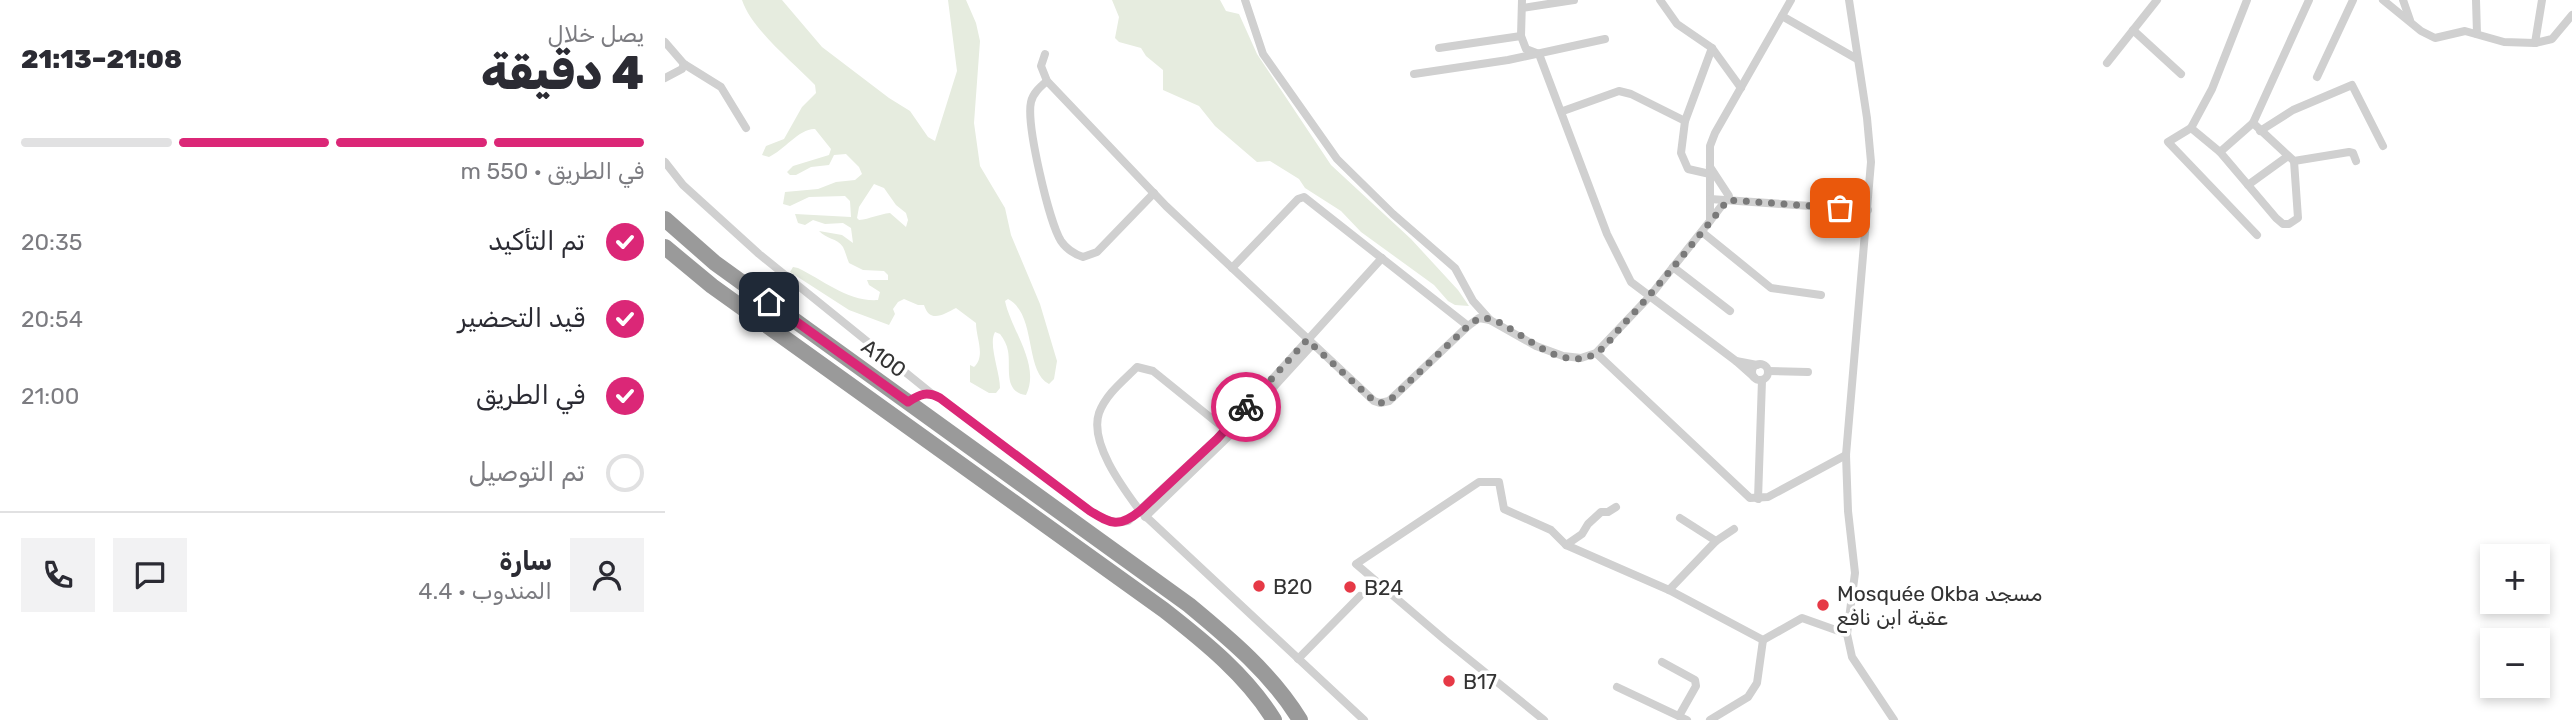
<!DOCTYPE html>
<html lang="ar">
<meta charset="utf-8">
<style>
body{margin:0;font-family:Rubik,"Noto Naskh Arabic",sans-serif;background:#f2f2f3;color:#2b2b33;direction:rtl;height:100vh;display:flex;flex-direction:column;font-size:26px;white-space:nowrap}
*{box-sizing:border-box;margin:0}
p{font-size:23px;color:#7c7c81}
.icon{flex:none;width:38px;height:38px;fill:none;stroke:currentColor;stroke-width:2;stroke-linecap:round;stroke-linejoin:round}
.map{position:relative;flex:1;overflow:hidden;direction:ltr}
.side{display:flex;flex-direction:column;background:#fff;width:665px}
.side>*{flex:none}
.buttons{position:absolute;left:1815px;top:544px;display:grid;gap:14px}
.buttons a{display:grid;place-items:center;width:70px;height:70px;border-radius:0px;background:#fff;box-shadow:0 4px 10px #0003;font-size:35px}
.pin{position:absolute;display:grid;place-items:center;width:60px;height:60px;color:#fff;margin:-30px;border-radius:14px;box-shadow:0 4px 10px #0006}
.courier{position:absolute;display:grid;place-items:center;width:70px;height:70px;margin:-35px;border:5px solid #db2777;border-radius:50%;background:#fff;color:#222;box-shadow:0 2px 9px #0007}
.summary em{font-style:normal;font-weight:800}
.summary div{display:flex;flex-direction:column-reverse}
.summary{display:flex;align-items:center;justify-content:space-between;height:119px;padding:0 21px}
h1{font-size:46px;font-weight:800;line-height:52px}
.bar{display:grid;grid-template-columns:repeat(4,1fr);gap:10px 7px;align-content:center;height:84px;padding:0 21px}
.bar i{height:9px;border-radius:5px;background:#e1e1e2}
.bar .current{background:#db2777}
.bar p{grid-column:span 4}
.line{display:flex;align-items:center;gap:18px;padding:0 21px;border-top:2px solid #e1e1e2}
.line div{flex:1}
.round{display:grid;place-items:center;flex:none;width:74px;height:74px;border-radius:0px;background:#f2f2f3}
ol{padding:0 21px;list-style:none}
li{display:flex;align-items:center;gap:21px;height:77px}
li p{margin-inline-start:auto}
li .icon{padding:7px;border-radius:50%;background:#db2777;color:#fff;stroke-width:4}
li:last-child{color:#7c7c81}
li i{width:38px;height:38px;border:4px solid #e1e1e2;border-radius:50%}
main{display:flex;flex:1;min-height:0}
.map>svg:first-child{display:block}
.green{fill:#e6ecdf;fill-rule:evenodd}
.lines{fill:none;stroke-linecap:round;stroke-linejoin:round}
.street{stroke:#d0d0d0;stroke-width:8}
.highway{stroke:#9a9a9a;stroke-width:16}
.done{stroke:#7a7a7a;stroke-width:7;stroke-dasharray:0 12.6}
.route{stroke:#db2777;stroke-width:9}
.poi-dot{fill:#e63946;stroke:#fff;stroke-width:2.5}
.labels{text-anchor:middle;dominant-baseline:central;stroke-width:7;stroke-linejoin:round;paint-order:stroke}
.street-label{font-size:21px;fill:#333;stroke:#fff}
.poi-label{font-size:21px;fill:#333;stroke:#fff;text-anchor:start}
</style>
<main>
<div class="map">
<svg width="1907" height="720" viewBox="0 0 1907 720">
<rect width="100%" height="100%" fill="#fff"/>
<g class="green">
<path d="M 77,0 L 117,0 L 157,47 L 224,98 L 245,111 L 263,137 L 270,141 L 292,71 L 283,0 L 301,0 L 311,23 L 315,41 L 309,123 L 315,166 L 340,208 L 346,235 L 375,304 L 392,361 L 389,379 L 384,384 C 359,371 372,314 343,299 L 340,301 C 346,330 376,365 361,395 C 338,392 346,367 343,351 C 342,345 339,339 335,334 L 330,332 C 323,344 335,372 335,388 L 331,393 L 324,393 L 305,382 L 305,365 L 309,367 C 321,356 311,338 311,323 L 291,308 C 279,314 265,324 259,305 L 253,305 L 239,299 L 233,302 L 228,309 L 230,314 L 224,325 L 184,310 L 125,272 L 128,267 L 133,268 C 158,280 183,302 213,300 L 215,292 L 204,285 L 202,280 L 223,280 L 223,275 L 219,271 L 198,270 L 184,263 C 182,258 180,251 178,247 C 172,238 161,239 154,231 L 177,235 L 188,243 L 186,228 L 178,223 L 160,224 L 148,220 L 140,225 L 133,223 L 130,214 L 186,217 L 185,201 L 180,196 L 144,197 L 125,206 L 118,204 L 120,192 L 153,189 L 171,182 L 190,180 L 197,174 L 194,167 L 181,154 L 169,155 L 164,165 L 146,167 L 131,175 L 125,175 L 122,172 L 128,166 L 164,155 L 166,149 L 150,129 C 135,128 119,150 104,157 L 97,155 L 101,146 L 119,139 L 137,107 L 151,93 L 150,85 C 128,62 87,30 77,0 ZM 209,184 L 219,188 L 231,205 L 241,213 L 243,220 L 241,227 L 225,213 C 214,214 205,219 194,220 L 192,218 L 194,207 Z"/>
<path d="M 447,0 L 555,0 L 561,11 L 574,14 L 592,54 L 666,165 L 746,239 L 793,290 L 804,306 L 790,305 L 783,301 L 769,285 L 696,232 L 676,211 L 640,188 L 634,179 L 605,161 L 592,162 L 550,126 L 534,106 L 498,90 L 498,70 L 481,56 L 476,48 L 454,42 L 450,38 L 454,17 Z"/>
</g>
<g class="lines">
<g class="street">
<path d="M 580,0 L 598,54 L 672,159 L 728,214 L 782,261 L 790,268 L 808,301 L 825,320"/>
<path d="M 857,0 L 856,36 L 861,49 L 874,54 L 942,234 L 966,282 L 1071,361"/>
<path d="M 995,0 L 1012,24 L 1047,48 L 1076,88"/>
<path d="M 1184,0 L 1202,118 L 1206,162 L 1181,455 L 1183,511 L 1190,573 L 1182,634 L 1187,657 L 1229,720"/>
<path d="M 1582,0 L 1547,89 L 1526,128 L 1555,152 L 1588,123"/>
<path d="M 1644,0 L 1588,123 L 1629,161 L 1684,152 L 1688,153 L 1691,161"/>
<path d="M 1718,0 L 1756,31 L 1770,38 L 1800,31 L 1839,42 L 1870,43 L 1887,39 L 1907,15"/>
<path d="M 1738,0 L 1745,20"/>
<path d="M 1811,0 L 1812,34"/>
<path d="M 857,8 L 909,0"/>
<path d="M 1117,16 L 1192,59"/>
<path d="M 1468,30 L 1516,74"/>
<path d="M 0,42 L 19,64 L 56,87 L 81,128"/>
<path d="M 1870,43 L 1877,0"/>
<path d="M 774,48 L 856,36"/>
<path d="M 380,54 L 376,66 L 382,81 L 501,206 L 709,401 L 715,403 L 724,401 L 803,326 L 814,318 L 825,320 L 871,346 L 898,356 L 916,358 L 931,353 L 985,296 L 1045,221 L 1045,146 L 1050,133 L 1126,0"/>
<path d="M 1442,63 L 1492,0"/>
<path d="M 749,74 L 843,60 L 940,39"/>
<path d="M 1652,77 L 1688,0"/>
<path d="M 0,78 L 17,69 L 19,64"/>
<path d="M 382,81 C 375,87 368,93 366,102 C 361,124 384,222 396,241 C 402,250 409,254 418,257 L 432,252 L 489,193"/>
<path d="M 898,111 L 954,91 L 966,94 L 1020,121"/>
<path d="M 1526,128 L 1503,142 L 1592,235"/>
<path d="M 1595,131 L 1628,110 L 1687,85 L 1718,146"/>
<path d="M 1555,152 L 1611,218 L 1618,224 L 1624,224 L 1633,218 L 1629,161"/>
<path d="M 0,162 L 18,185 L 94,254 L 266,393"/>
<path d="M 1045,167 L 1064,196 L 1045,221"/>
<path d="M 1045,174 L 1023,169 L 1016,153 L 1020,121 L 1047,48"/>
<path d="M 1583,185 L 1623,156"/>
<path d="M 1045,199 L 1203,210"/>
<path d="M 1037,232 L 1106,288 L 1156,295"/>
<path d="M 1008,267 L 1065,311"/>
<path d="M 567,268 L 633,199 L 639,197 L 803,326"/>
<path d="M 931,353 L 1085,498 L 1103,497 L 1181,455"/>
<circle cx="1095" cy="372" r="8"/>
<path d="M 1103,371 L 1143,372"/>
<path d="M 1089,377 L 1071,361 L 1092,365"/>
<path d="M 243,402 C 255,394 262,391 275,398 L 425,511 C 437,518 448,525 463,521 L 561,430 L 717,258"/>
<path d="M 566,434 L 488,371 L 472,367 C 458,381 441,394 434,413 C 424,443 458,488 475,511 L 699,720"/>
<path d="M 1093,499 L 1097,380"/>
<path d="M 480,517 L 566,434 L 647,345"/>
<path d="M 1015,518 L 1051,541"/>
<path d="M 901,545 L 917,534 L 923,524 L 936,512 L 943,512 L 951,507"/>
<path d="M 1004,590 L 1051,541 L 1069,529"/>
<path d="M 1098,640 L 1137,618 L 1182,634"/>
<path d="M 633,659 L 695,596"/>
<path d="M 997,662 L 1030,680 L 1031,686 L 1014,716"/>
<path d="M 952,687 L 1022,720"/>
<path d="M 879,720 L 780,640 L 691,564 L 814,482 L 834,482 L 839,509 L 886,530 L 901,545 L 1004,590 L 1098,640"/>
<path d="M 1045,720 L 1083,697 L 1092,683 L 1098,640"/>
</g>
<g class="highway">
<path d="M 0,219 L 50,263 L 524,605 C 565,639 607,674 635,720"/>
<path d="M 0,247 L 47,286 L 499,610 C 540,642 582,676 609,720"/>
</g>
</g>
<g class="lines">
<path class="done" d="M 581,407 L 642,340 L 709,401 L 715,403 L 724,401 L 803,326 C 807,323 812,319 816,318 C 846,316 888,376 930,354 C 939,349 949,335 956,327 C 994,286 1028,243 1063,200 L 1175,208"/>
<path class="route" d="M 104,302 L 243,402 C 255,394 262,391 275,398 L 425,511 C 446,524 454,528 475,511 L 552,439 L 581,407"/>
</g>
<g class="poi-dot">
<circle cx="594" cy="586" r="7"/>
<circle cx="685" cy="587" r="7"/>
<circle cx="1158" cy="605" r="7"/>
<circle cx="784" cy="681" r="7"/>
</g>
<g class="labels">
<g class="street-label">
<text transform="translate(219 358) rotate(36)">A100</text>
</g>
<g class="poi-label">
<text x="608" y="586">B20</text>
<text x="699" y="587">B24</text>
<text x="1172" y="593">Mosquée Okba مسجد<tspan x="1172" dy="24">عقبة ابن نافع</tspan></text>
<text x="798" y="681">B17</text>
</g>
</g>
</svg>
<div class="buttons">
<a>+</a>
<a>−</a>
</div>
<div class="pin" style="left:1175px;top:208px;background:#ea580c"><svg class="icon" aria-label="bag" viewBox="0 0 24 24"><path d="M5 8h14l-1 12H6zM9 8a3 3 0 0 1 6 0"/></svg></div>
<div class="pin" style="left:104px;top:302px;background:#1f2937"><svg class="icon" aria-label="home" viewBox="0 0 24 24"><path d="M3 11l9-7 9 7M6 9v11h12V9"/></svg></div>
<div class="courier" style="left:581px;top:407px"><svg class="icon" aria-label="bike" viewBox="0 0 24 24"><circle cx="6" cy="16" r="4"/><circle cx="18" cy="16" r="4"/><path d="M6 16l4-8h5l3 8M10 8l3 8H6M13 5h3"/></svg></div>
</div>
<section class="side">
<div class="summary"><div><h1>4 دقيقة</h1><p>يصل خلال</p></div><em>21:08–21:13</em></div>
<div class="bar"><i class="current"></i><i class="current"></i><i class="current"></i><i></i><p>في الطريق · 550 m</p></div>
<ol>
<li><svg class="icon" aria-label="check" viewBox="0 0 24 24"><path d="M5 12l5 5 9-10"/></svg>تم التأكيد<p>20:35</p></li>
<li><svg class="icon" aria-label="check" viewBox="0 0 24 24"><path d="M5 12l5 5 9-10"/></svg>قيد التحضير<p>20:54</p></li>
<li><svg class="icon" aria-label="check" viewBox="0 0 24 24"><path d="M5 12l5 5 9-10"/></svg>في الطريق<p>21:00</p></li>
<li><i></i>تم التوصيل</li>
</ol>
<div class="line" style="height:126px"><a class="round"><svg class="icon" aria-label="person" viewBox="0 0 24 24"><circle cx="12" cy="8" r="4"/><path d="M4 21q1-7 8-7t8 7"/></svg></a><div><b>سارة</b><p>المندوب · 4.4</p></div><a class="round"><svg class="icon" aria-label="chat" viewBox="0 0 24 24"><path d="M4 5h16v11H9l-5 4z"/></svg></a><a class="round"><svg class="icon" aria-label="phone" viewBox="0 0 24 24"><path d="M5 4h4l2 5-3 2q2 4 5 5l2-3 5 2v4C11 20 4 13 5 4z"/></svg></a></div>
</section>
</main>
